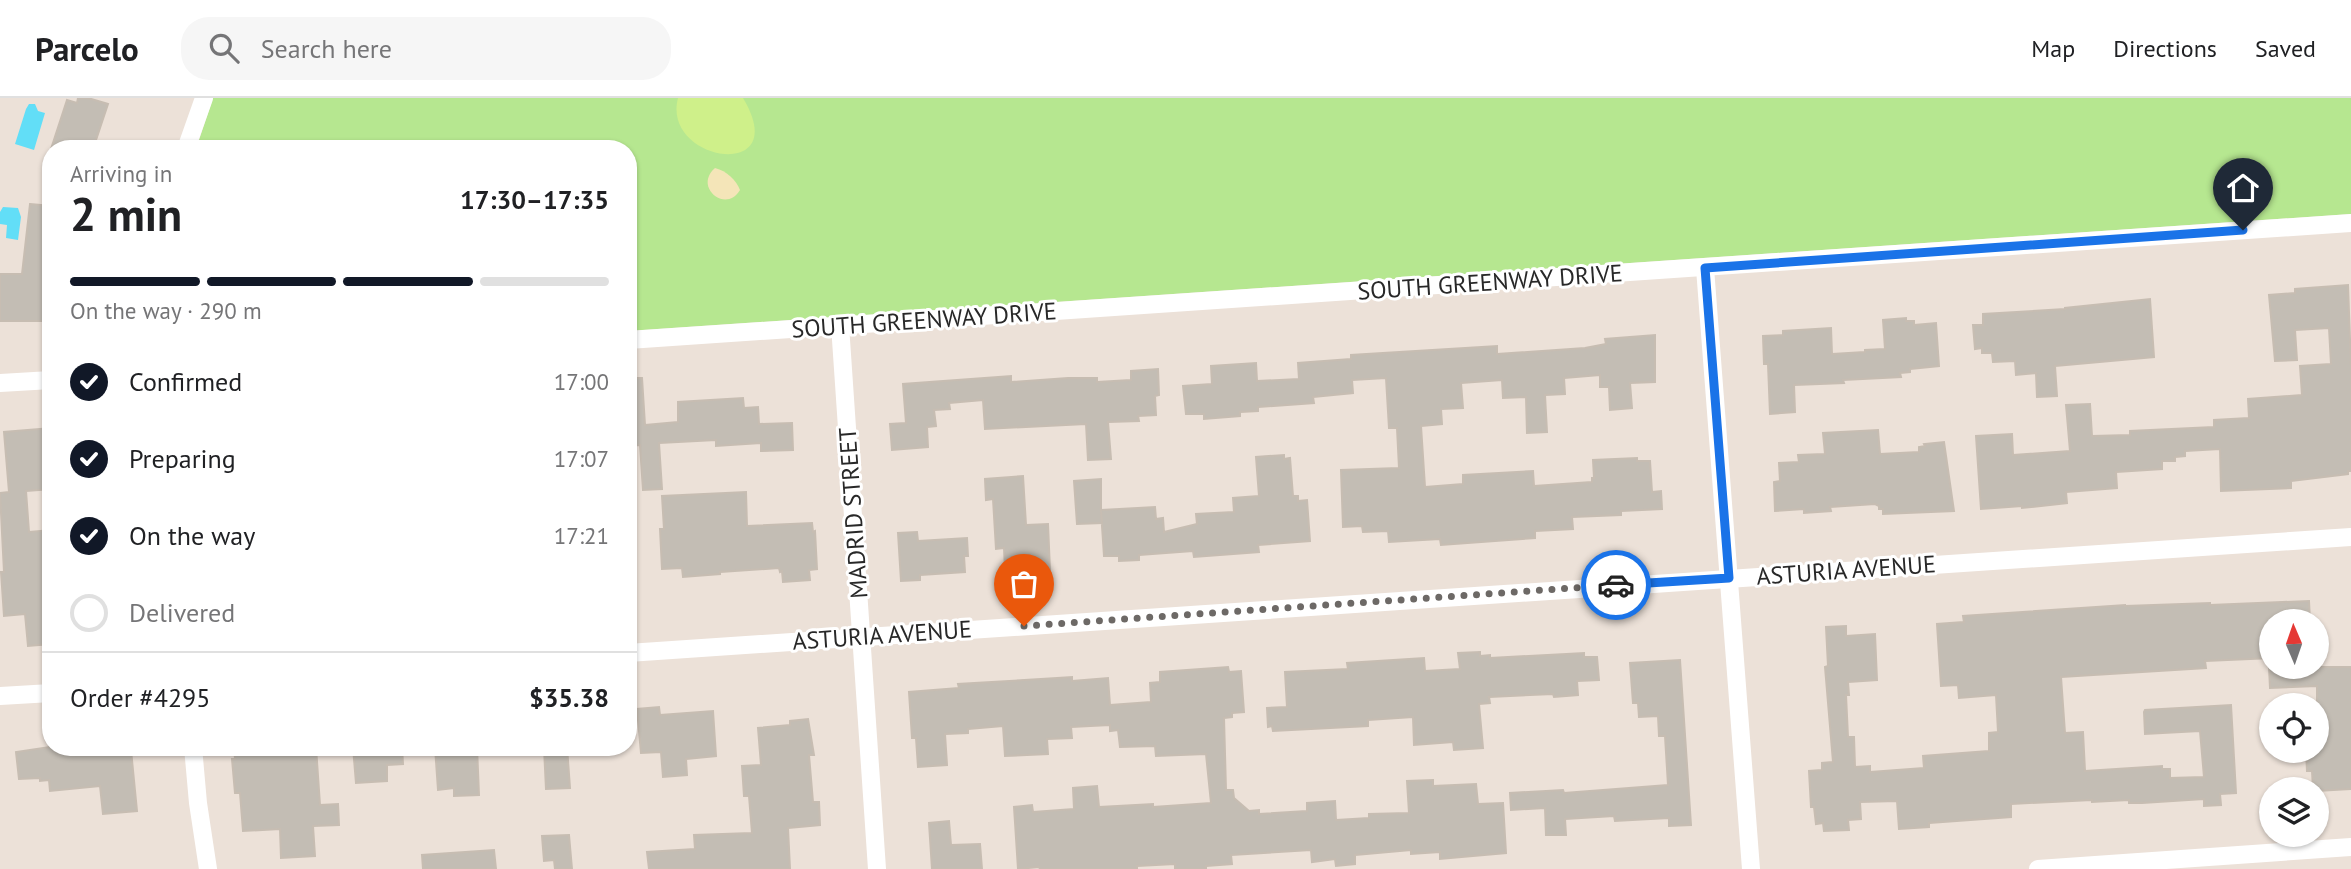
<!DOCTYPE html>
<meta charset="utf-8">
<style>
body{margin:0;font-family:"PT Sans",sans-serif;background:#f6f6f6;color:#202124;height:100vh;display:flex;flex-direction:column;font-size:26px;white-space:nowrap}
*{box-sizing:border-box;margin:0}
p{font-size:23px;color:#757577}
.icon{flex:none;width:38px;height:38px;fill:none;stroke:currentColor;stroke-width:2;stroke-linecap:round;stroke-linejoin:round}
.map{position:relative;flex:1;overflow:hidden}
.side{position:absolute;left:42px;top:42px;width:595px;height:616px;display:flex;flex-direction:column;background:#fff;border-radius:28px;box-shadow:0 2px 5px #0004}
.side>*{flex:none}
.needle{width:46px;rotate:358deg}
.controls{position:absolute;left:2259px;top:511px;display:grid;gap:14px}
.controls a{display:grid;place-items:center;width:70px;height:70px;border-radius:50%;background:#fff;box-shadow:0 2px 5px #0004;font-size:35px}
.pin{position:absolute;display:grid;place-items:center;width:60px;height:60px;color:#fff;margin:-72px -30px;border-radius:50% 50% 50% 0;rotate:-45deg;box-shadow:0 0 7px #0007}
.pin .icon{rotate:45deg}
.courier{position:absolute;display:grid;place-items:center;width:70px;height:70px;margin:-35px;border:5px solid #1a73e8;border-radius:50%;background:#fff;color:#222;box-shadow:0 2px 9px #0007}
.headline em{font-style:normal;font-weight:600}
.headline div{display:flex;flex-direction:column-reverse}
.headline{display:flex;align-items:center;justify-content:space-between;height:119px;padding:0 28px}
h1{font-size:46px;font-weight:600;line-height:52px}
.bar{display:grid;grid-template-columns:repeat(4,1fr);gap:10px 7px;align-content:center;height:84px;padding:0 28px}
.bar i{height:9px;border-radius:5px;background:#e0e0e0}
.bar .active{background:#111827}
.bar p{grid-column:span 4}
.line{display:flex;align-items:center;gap:18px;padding:0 28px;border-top:2px solid #e0e0e0}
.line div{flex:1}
ol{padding:0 28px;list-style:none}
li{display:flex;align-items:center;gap:21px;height:77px}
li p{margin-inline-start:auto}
li .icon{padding:7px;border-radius:50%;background:#111827;color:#fff;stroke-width:4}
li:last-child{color:#757577}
li i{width:38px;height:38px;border:4px solid #e0e0e0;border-radius:50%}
header{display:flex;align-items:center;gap:42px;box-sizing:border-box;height:98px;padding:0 35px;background:#fff;border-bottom:2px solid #e0e0e0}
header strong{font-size:33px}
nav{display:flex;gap:38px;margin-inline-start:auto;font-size:24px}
.search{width:490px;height:63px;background:#f6f6f6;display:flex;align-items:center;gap:18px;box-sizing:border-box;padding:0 24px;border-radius:28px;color:#757577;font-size:26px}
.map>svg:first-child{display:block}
.green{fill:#b6e790}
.sand{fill:#f4e5b8}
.pitch{fill:#cff08a}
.water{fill:#62def7}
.building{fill:#c3bdb4;stroke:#c7bdb2;stroke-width:2}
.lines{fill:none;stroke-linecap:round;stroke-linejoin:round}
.minor{stroke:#fff;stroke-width:18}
.done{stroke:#6d6966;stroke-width:7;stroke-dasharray:0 12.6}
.route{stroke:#1a73e8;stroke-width:9}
.labels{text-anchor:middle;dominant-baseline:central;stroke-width:6;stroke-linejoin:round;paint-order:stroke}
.street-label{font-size:24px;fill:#282828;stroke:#fff}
</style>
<header>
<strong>Parcelo</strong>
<div class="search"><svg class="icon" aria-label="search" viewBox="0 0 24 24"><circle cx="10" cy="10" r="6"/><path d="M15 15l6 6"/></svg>Search here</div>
<nav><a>Map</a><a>Directions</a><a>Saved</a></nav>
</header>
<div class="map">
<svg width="2351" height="771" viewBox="0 0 2351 771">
<rect width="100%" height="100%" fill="#ece1d8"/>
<path class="green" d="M 213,0 L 2351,0 L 2351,116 L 628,233 L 628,51 L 196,51 Z"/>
<path class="sand" d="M 715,70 C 727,73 736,82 740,92 C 726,116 693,89 715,70 Z"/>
<path class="pitch" d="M 678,0 L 743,0 C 794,85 661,64 678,0 Z"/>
<g class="water">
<path d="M 29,6 L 35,6 L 38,13 L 45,15 L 34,52 L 15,46 L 26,11 Z"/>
<path d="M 3,109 L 18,110 L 21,119 L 18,142 L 6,140 L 7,127 L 0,126 L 0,114 Z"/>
</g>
<g class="building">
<path d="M 78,0 L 88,0 L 108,6 L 93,51 L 51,51 L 67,2 L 77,5 Z"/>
<path d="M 30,106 L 51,108 L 51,223 L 0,223 L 0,176 L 22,176 Z"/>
<path d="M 2348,187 L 2351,269 L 2351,373 L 2348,373 L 2348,376 L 2291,383 L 2291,390 L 2221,393 L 2220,351 L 2185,353 L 2185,358 L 2175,359 L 2175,363 L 2162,363 L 2162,371 L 2116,374 L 2117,390 L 2066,394 L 2067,405 L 2022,410 L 2022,408 L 1981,411 L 1976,338 L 2012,336 L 2013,357 L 2070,353 L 2066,307 L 2090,306 L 2092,338 L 2130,337 L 2130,333 L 2214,329 L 2214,322 L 2249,320 L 2248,301 L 2302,297 L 2300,268 L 2331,266 L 2329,230 L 2295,232 L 2297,262 L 2275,263 L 2269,197 L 2295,195 L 2295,191 Z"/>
<path d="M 2150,201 L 2154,259 L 2055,268 L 2057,298 L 2037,299 L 2036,275 L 2016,277 L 2015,263 L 1993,264 L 1992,255 L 1982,255 L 1982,250 L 1975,251 L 1973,227 L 1983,227 L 1983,216 L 2065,211 L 2065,210 Z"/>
<path d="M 1906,220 L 1906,223 L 1914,223 L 1914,227 L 1936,225 L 1939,268 L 1910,271 L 1910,274 L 1900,275 L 1901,279 L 1843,282 L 1844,285 L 1794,287 L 1795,314 L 1770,316 L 1768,266 L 1764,266 L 1763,238 L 1783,237 L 1783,233 L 1831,230 L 1832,256 L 1865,254 L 1865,252 L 1885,251 L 1883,222 Z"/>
<path d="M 1655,237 L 1655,284 L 1630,285 L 1632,310 L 1610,312 L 1609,289 L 1600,289 L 1600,277 L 1564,280 L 1565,296 L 1545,297 L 1547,334 L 1527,335 L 1526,299 L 1503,300 L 1502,282 L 1461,285 L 1463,310 L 1441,311 L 1442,326 L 1421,328 L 1425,389 L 1463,386 L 1463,377 L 1533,373 L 1534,388 L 1592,384 L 1592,380 L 1594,380 L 1593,362 L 1637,360 L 1637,363 L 1650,363 L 1652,394 L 1661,393 L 1662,411 L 1621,413 L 1621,417 L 1572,419 L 1573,431 L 1535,433 L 1535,440 L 1441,447 L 1440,441 L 1389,444 L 1388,433 L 1363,434 L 1362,428 L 1343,429 L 1341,372 L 1399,370 L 1397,330 L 1389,330 L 1386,280 L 1352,282 L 1353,295 L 1313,299 L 1314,305 L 1258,309 L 1258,313 L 1240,314 L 1240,318 L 1204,321 L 1204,316 L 1186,316 L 1183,288 L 1212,286 L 1211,268 L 1256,265 L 1257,283 L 1299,281 L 1298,265 L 1351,261 L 1351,257 L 1497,248 L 1497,256 L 1585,250 L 1606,246 L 1605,241 Z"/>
<path d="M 1158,271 L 1159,297 L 1155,298 L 1156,317 L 1138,318 L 1139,323 L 1108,324 L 1111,361 L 1088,362 L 1086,326 L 985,331 L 983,302 L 949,305 L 950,311 L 934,312 L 936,328 L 927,329 L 928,349 L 892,352 L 890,326 L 906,325 L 903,286 L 1011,278 L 1011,284 L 1068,280 L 1097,280 L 1097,284 L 1131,282 L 1131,273 Z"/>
<path d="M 628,280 L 642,280 L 645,327 L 678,324 L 678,304 L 743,300 L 744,310 L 758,309 L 759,326 L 792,325 L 793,352 L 761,353 L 761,345 L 716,348 L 716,342 L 659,345 L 662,391 L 643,392 L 640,347 L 628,348 Z"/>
<path d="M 51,330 L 51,391 L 26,393 L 29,434 L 51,432 L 51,546 L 28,548 L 25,516 L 4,518 L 1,474 L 4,474 L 0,395 L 9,394 L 4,334 Z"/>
<path d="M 1878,332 L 1880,356 L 1919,354 L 1919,349 L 1925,348 L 1924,346 L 1944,344 L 1954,413 L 1883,416 L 1883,411 L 1879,411 L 1879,408 L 1875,406 L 1830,409 L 1831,413 L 1804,415 L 1804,411 L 1775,413 L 1774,384 L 1780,383 L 1779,365 L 1799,364 L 1798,357 L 1825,356 L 1823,335 Z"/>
<path d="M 1284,357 L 1284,361 L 1290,360 L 1293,398 L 1298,398 L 1298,403 L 1307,402 L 1310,443 L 1258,447 L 1259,454 L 1194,459 L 1193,453 L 1139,457 L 1139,462 L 1119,463 L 1119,458 L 1104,458 L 1101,413 L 1102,425 L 1077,426 L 1074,383 L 1101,381 L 1101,412 L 1155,409 L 1156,421 L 1163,420 L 1164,434 L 1197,426 L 1196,416 L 1234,414 L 1233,400 L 1259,398 L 1256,359 Z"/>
<path d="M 1023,378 L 1026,427 L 1048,426 L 1050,472 L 1005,472 L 1004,450 L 996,451 L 993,401 L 986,402 L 985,381 Z"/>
<path d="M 746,394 L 747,428 L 812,425 L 813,434 L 815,433 L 817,471 L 809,472 L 810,482 L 783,484 L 782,473 L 780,474 L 779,470 L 720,474 L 720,476 L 683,479 L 682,470 L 662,471 L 660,431 L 664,431 L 662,398 Z"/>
<path d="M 917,434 L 918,443 L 967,440 L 968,458 L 964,458 L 965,474 L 920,477 L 920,482 L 901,483 L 898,435 Z"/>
<path d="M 2309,503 L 2310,523 L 2272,523 L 2272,560 L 2205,563 L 2206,570 L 2061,579 L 2065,635 L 2083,634 L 2085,673 L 2162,668 L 2162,671 L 2170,671 L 2170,680 L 2204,679 L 2200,633 L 2145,636 L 2144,614 L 2145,612 L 2231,607 L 2236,695 L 2220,696 L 2221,707 L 2204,708 L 2204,701 L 2142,705 L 2129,705 L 2129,702 L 2092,704 L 2092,702 L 2011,706 L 2011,719 L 1929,725 L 1929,729 L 1899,731 L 1897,703 L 1860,704 L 1861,721 L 1848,722 L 1849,732 L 1824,733 L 1823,725 L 1816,726 L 1814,709 L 1811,709 L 1809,673 L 1822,672 L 1822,665 L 1833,664 L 1825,569 L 1828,568 L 1826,529 L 1846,528 L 1846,538 L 1875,536 L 1877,582 L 1848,584 L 1849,597 L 1846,597 L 1848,639 L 1854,639 L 1855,669 L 1870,668 L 1870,674 L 1924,670 L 1923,658 L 1989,653 L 1989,635 L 1998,634 L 1996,597 L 1959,600 L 1958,587 L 1941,588 L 1937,526 L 1964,524 L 1963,518 L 2125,507 L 2125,508 L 2210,505 L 2210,507 Z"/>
<path d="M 1480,554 L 1480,558 L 1490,557 L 1490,560 L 1584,555 L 1584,559 L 1597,559 L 1599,582 L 1577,583 L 1578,597 L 1554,599 L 1553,596 L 1489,599 L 1490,605 L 1479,606 L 1483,650 L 1454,652 L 1453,644 L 1414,647 L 1413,619 L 1368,622 L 1368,628 L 1273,633 L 1272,628 L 1268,629 L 1267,610 L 1287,609 L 1285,574 L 1348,571 L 1347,565 L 1424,560 L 1425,573 L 1460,571 L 1458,555 Z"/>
<path d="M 1680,562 L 1691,727 L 1669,728 L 1669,720 L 1615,723 L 1614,718 L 1565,721 L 1566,737 L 1546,737 L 1545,710 L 1511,712 L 1510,695 L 1563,692 L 1564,695 L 1668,687 L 1665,638 L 1659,638 L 1658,618 L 1639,619 L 1638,605 L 1633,605 L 1630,565 Z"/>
<path d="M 1228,569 L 1229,574 L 1241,573 L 1244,614 L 1232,615 L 1232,619 L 1224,620 L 1226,692 L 1233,692 L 1234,700 L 1249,713 L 1259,712 L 1259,716 L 1307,713 L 1307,705 L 1335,703 L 1336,722 L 1369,720 L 1369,716 L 1409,715 L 1407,683 L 1433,682 L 1433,688 L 1476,686 L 1478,706 L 1503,705 L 1506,755 L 1440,761 L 1440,754 L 1411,756 L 1411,752 L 1355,757 L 1355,766 L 1336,768 L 1335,761 L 1312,764 L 1311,752 L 1231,757 L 1232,766 L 1206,768 L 1206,771 L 1175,771 L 1175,766 L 1137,768 L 1137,771 L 1040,771 L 1039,769 L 1018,771 L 1014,709 L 1032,707 L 1033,714 L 1074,711 L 1073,690 L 1097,688 L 1099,709 L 1153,706 L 1153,709 L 1211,705 L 1206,656 L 1156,658 L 1155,648 L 1120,649 L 1118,632 L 1110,633 L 1110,627 L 1071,629 L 1072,640 L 1047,641 L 1048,656 L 1005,658 L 1003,628 L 968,631 L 968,635 L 945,636 L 947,667 L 918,669 L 916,640 L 912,640 L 909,594 L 959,590 L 958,586 L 1041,581 L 1072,579 L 1072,583 L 1108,580 L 1110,607 L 1151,604 L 1150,585 L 1160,584 L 1160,574 Z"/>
<path d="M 2269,569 L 2351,569 L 2351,691 L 2317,693 L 2317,691 L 2313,691 L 2312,673 L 2307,673 L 2306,653 L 2317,653 L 2317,588 L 2270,590 Z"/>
<path d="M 659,609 L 660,617 L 713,613 L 716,658 L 686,661 L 687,677 L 663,679 L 661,654 L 641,655 L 637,611 Z"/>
<path d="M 808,621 L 814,657 L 809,657 L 813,704 L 819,704 L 820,727 L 788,730 L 790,771 L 649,771 L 647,754 L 695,751 L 694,737 L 752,735 L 749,698 L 744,698 L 742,668 L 761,667 L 758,630 L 790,627 L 790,623 Z"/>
<path d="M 50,649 L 128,649 L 128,652 L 131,652 L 137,713 L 103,716 L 100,688 L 50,693 L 49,682 L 40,683 L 40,680 L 19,681 L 16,654 Z"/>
<path d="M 234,649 L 316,649 L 320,707 L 338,706 L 339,727 L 313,728 L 315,758 L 281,760 L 280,731 L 243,733 L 240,695 L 235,695 L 232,661 L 235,661 Z"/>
<path d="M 353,649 L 402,649 L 403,666 L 387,667 L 387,683 L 356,685 Z"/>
<path d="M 435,649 L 477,649 L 479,697 L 454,698 L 454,690 L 438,692 Z"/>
<path d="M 567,649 L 570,690 L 546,691 L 544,650 Z"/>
<path d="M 949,723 L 951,747 L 980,746 L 982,771 L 932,771 L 929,725 Z"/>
<path d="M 569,737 L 572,771 L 555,771 L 554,762 L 544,763 L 542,738 Z"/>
<path d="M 494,752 L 496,771 L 423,771 L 422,757 Z"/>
</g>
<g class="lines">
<g class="minor">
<path d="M 186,51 L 204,0"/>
<path d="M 1705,170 L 1751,771"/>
<path d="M 840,227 L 877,771"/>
<path d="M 628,242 L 2351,125"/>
<path d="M 0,285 L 51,282"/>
<path d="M 628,555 L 2351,439"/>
<path d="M 0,598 L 51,595"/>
<path d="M 193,649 L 198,705 L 208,771"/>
<path d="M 2038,771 L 2351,749"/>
</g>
</g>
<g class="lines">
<path class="done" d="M 1024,528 L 1616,487"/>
<path class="route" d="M 1616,487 L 1729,480 L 1705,170 L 2243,132"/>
</g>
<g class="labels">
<g class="street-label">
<text transform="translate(1490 184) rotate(-4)">SOUTH GREENWAY DRIVE</text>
<text transform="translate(924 222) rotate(-4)">SOUTH GREENWAY DRIVE</text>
<text transform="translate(853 415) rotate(-94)">MADRID STREET</text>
<text transform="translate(1846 472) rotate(-4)">ASTURIA AVENUE</text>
<text transform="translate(882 537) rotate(-4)">ASTURIA AVENUE</text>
</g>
</g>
</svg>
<div class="controls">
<a><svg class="needle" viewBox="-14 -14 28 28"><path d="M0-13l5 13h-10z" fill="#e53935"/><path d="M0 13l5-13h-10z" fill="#757577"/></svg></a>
<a><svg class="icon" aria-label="locate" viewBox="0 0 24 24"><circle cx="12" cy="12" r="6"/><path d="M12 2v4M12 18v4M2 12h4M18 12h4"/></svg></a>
<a><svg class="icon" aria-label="layers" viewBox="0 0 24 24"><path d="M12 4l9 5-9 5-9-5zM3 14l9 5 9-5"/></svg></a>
</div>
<div class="pin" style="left:1024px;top:528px;background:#ea580c"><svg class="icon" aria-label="bag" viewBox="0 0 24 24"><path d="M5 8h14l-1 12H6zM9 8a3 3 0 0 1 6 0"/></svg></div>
<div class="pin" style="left:2243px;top:132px;background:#1f2937"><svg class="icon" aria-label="home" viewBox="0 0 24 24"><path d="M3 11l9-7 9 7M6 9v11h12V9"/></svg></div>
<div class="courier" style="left:1616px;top:487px"><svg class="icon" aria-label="car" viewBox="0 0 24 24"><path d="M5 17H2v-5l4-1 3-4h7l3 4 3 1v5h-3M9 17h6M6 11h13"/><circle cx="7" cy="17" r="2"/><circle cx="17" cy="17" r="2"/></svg></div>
<section class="side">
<div class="headline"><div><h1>2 min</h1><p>Arriving in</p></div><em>17:30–17:35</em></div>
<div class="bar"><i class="active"></i><i class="active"></i><i class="active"></i><i></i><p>On the way · 290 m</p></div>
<ol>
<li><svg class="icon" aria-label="check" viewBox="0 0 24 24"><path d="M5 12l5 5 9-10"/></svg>Confirmed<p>17:00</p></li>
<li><svg class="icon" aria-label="check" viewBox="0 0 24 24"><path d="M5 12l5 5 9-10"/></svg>Preparing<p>17:07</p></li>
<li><svg class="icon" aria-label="check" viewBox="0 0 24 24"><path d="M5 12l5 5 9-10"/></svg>On the way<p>17:21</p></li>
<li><i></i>Delivered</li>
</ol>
<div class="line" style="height:91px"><div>Order #4295</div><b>$35.38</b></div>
</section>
</div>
